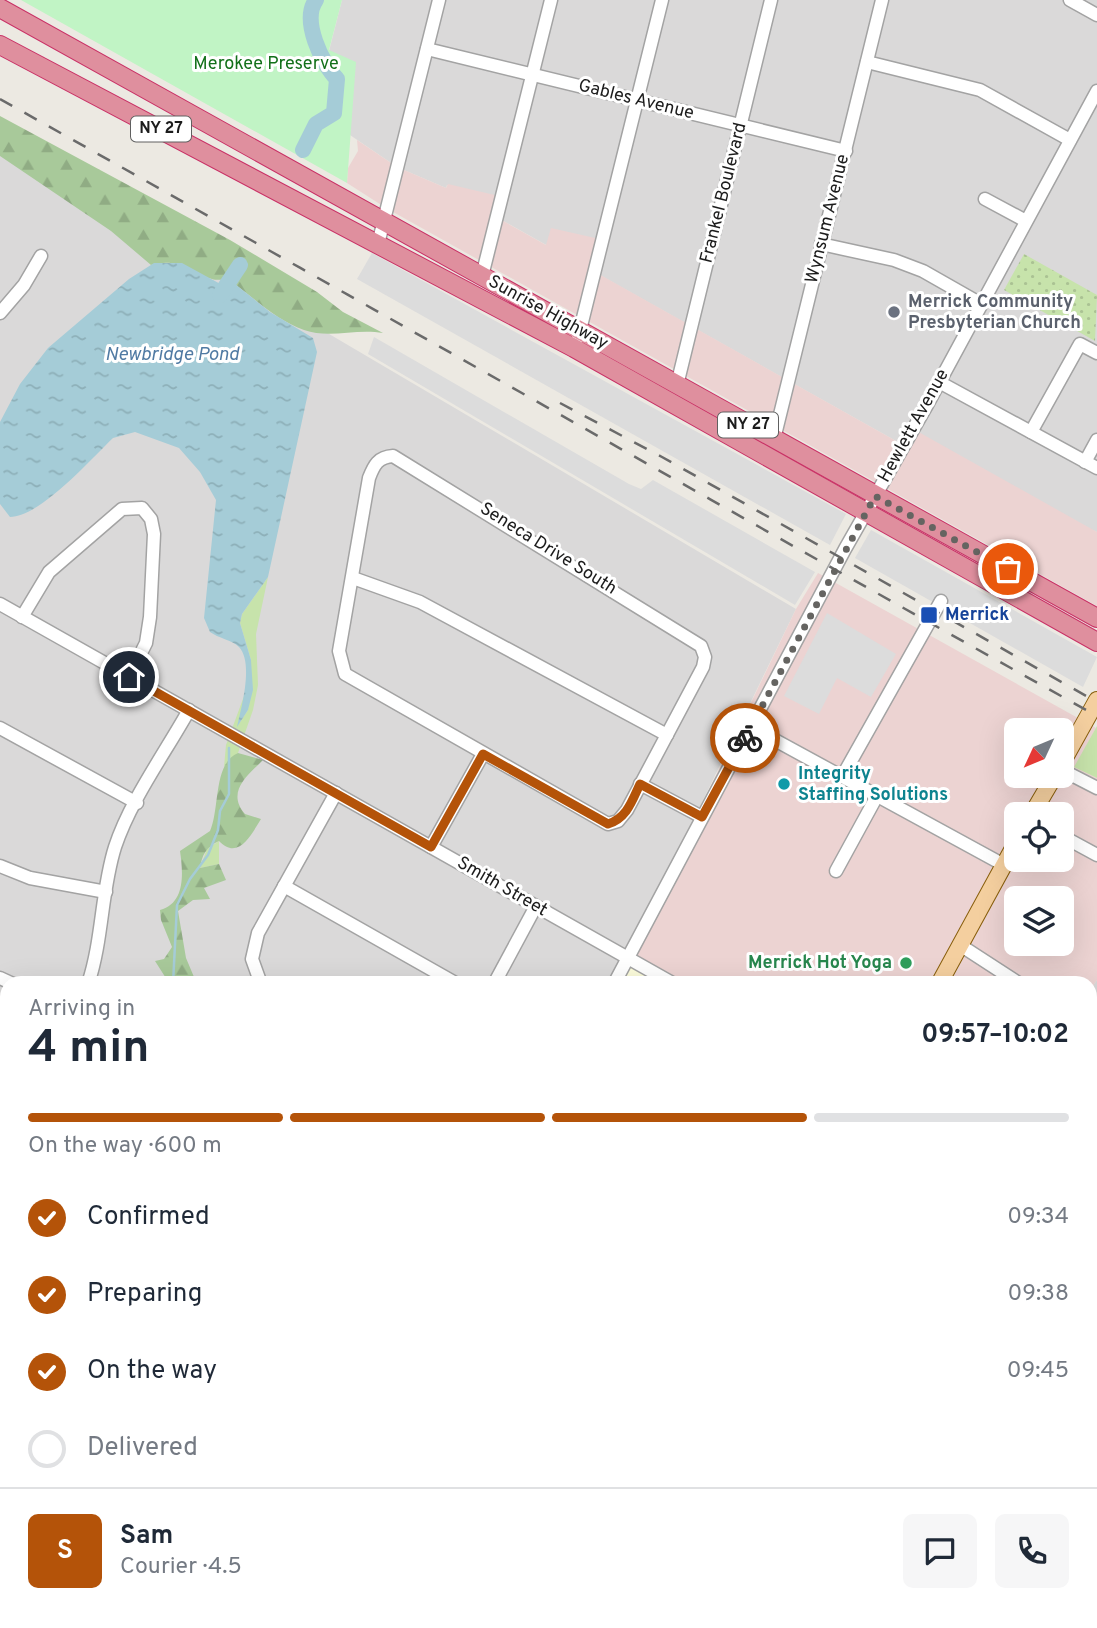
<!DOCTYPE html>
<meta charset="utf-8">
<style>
body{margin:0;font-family:Overpass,sans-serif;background:#f6f6f7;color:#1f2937;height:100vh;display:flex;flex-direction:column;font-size:26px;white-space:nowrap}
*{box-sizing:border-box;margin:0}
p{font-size:23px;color:#747a83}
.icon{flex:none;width:38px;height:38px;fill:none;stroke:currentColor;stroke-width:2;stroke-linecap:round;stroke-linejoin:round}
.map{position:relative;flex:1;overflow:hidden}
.side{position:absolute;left:0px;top:976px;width:1097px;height:653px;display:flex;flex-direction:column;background:#fff;border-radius:21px 21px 0 0;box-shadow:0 7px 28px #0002}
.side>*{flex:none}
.needle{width:46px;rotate:226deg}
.controls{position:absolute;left:1004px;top:718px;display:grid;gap:14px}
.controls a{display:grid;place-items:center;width:70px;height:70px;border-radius:10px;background:#fff;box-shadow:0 7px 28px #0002;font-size:35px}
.pin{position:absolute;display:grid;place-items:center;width:60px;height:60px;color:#fff;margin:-30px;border:4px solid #fff;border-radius:50%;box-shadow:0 2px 7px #0007}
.courier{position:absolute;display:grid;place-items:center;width:70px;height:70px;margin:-35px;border:5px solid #b45309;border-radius:50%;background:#fff;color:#222;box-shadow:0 2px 9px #0007}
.summary em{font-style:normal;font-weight:700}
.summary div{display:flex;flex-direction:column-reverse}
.summary{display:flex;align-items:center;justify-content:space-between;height:119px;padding:0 28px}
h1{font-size:46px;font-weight:700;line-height:52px}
.bar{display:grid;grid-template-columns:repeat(4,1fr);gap:10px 7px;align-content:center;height:84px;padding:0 28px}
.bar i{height:9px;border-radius:5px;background:#e0e1e3}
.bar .active{background:#b45309}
.bar p{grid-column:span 4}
.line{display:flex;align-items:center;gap:18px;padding:0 28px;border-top:2px solid #e0e1e3}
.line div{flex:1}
.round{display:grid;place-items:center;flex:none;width:74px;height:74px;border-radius:10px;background:#f6f6f7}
ol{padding:0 28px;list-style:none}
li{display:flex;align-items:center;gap:21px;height:77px}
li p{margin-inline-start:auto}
li .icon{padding:7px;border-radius:50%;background:#b45309;color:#fff;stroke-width:4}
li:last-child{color:#747a83}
li i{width:38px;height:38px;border:4px solid #e0e1e3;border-radius:50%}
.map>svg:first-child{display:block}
.residential{fill:#dad9d9}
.commercial{fill:#ecd3d2;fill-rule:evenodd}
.education{fill:#fcfcdb}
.grass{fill:#c7e3ab}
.forest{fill:url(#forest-firs)}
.park{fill:#c1f4c5}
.garden{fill:url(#garden-dots)}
.parking{fill:#dcdcdc}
.water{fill:url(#water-ripples)}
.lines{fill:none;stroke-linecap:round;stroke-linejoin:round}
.stream{stroke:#a5ccd7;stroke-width:2.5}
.river{stroke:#a5ccd7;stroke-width:16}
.minor-casing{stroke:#a3a3a3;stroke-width:15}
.major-casing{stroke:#885e0b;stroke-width:18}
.highway-casing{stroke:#c93166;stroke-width:20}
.minor{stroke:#fff;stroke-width:12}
.major{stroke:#f4cf9f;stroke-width:16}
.highway{stroke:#df8f9e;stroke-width:18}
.rail{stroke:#6a6a6a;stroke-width:2.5;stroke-dasharray:14 14;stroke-linecap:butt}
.done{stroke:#656461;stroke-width:7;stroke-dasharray:0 12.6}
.route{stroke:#b45309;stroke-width:9}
.worship-dot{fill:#6b7280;stroke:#fff;stroke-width:2.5}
.transit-dot{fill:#1a4fb4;stroke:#fff;stroke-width:2.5}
.culture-dot{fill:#0f9aa8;stroke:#fff;stroke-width:2.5}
.leisure-dot{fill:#2e9e5b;stroke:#fff;stroke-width:2.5}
.labels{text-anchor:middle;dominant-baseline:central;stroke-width:6;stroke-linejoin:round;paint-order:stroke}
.shield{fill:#fff;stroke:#606060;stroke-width:2}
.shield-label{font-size:16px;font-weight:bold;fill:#1c1c1c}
.park-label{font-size:18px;fill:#13701a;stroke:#fff}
.street-label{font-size:18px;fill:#1c1c1c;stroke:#fff}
.worship-label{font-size:18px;font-weight:bold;fill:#5b616d;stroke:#fff;text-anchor:start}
.transit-label{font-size:18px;font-weight:bold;fill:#164399;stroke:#fff;text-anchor:start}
.culture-label{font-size:18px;font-weight:bold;fill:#0d838f;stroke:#fff;text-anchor:start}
.leisure-label{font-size:18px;font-weight:bold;fill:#27864d;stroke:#fff;text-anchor:end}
.water-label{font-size:19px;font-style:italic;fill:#507aa3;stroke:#fff}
</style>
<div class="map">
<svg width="1097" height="1628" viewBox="0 0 1097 1628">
<defs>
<pattern id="forest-firs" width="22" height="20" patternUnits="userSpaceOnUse" patternTransform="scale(1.75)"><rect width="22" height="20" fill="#a8c99a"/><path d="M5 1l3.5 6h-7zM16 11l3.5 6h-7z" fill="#90ac84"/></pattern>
<pattern id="garden-dots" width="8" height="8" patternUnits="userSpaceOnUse" patternTransform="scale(1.75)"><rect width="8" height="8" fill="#c7e3ab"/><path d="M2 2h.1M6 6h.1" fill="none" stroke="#aac293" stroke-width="1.8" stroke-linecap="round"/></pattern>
<pattern id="water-ripples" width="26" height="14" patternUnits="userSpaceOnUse" patternTransform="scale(1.75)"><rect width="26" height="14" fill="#a5ccd7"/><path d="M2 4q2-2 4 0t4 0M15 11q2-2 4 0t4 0" fill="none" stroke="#8dafb8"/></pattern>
</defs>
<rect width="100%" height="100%" fill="#ece9e2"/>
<g class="residential">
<path d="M 342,0 L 1097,0 L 1097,532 L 905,446 L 498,218 L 447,185 L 446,188 L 397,167 L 350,135 L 329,51 Z"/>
<path d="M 0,140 L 796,609 L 614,983 L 7,984 L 7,1622 L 1090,1622 L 1090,1090 L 1097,1084 L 1097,1628 L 0,1628 Z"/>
<path d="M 1097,980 L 1097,1028 L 1090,1024 L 1090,990 Z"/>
</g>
<g class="commercial">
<path d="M 357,140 L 397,167 L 446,188 L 448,184 L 503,197 L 498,218 L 546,245 L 551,228 L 604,240 L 597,273 L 905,446 L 915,430 L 1097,532 L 1097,606 L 386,208 L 347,183 L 348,168 L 358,151 Z"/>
<path d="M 818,573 L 1096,728 L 1075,767 L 1097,778 L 1097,980 L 1090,990 L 1090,984 L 674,983 L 628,958 L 796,609 ZM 1017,730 L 1062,730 L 1062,775 L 1017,775 ZM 1017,814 L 1062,814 L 1062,859 L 1017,859 ZM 1017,898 L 1062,898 L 1062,943 L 1017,943 Z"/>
<path d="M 1090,1024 L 1097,1028 L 1097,1084 L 1090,1090 Z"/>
</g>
<path class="education" d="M 628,958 L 674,984 L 614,984 Z"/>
<g class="grass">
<path d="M 268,577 L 256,634 L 258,685 L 253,710 L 238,753 L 224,767 L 226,745 L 247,688 L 238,725 L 248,710 L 251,660 L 240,623 L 242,614 Z"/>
<path d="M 1097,726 L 1097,778 L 1074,767 Z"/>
<path d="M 219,841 L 219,864 L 200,868 L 207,849 Z"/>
</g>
<g class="forest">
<path d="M 0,116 L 230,240 L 317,292 L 343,312 L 383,333 C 356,328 330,339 304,330 C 276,320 255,299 232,282 C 227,278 218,281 212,279 C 188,272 179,257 151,265 L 111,231 L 0,156 Z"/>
<path d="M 238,753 L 263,760 C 247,776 226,792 245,814 L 261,819 C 251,835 238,861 219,841 C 206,847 202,855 200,868 L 219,864 L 226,880 L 204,888 L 210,899 L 193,900 L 178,911 L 186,958 L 194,977 L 185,983 L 169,983 L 155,961 L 164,959 L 172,947 L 161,920 L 160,910 C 186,903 183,872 180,851 L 210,831 C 220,809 213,763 238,753 Z"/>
</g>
<path class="park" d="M 21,0 L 342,0 L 329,50 L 356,62 L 347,183 Z"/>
<path class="garden" d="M 1024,254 L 1097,295 L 1095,341 L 1004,290 Z"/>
<g class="parking">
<path d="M 372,253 L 846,514 L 830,545 L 357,279 Z"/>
<path d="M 374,337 L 629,484 L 641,489 L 653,480 L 815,572 L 795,605 L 368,354 Z"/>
<path d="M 871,530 L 1097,657 L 1083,687 L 855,558 Z"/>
<path d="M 827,613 L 896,654 L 871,697 L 837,678 L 819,714 L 784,696 Z"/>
</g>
<path class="water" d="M 154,263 L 182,263 L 224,286 L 230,280 L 270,312 L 313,338 L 317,352 L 268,577 L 242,614 L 240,623 L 251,660 L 253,690 L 248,710 L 237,727 C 241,709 254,663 239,647 C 232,640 218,638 210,632 L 204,618 L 216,500 L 200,472 L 179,448 L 135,432 L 113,438 C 91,459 40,517 10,517 L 0,504 L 0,422 L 20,384 L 48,348 L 129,279 Z"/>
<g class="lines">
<g class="stream">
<path d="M 173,984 L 177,905 L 190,879 L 208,855 L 218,830 L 220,811 L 229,794 L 229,748"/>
<path d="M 22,1628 L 24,1622"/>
</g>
<g class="river">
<path d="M 303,150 L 316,124 L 334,113 L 337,79 C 322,64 301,20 316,0"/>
<path d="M 220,295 L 240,265"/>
</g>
<g class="minor-casing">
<g id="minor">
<path d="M 1070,0 L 1097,15"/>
<path d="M 427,49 L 846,151"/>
<path d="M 867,62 L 980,90 L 1070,140"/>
<path d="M 985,199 L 1026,221"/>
<path d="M 378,244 L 439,0"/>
<path d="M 821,244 L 894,260 L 923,271 L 981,304"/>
<path d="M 482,276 L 551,0"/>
<path d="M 0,313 L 24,285 L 41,256"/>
<path d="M 578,338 L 662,0"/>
<path d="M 939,382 L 1097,468"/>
<path d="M 677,385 L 771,0"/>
<path d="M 1031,432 L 1080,344 L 1097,353"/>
<path d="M 774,439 L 882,0"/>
<path d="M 393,456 L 701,646 L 705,657 L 703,667 L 627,810 L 618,821 L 608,824 L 345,674 L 339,651 L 369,478 C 374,465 378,457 393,456 Z"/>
<path d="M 1085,462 L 1097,440"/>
<path d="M 353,578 L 420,602 L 667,735"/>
<path d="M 0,604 L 674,984"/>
<path d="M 22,617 L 49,572 L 122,509 L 142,508 L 151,519 L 154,534 L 150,617 L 146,643 L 129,677"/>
<path d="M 751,727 L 1004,865"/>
<path d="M 0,728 L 137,803"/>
<path d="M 1062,770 L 1097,788"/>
<path d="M 842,777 L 941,601"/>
<path d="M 640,784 L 702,817"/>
<path d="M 1062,836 L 1097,855"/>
<path d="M 431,847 L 483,754"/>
<path d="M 0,866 L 30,878 L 106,892"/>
<path d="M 836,871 L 877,796"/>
<path d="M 284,886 L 457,984"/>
<path d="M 960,945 L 1020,984"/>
<path d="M 0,978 L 13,984"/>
<path d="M 88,984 C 103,939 101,891 115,847 C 130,801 165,753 189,710"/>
<path d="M 261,984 L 252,959 L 258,933 L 336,793"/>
<path d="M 494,984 L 536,906"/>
<path d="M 614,984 L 845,549 L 927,405 L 1097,91"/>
<path d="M 1090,1029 L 1097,1033"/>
<path d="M 0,1089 L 7,1092"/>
<path d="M 1090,1098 L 1097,1092"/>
<path d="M 0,1202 L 7,1205"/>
<path d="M 1090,1226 L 1097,1230"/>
<path d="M 1090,1295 L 1097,1283"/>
<path d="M 0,1314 L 7,1317"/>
<path d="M 0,1382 L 7,1376"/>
<path d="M 0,1426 L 7,1429"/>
<path d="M 1090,1455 L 1097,1459"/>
<path d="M 1090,1503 L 1097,1491"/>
<path d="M 0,1538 L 7,1541"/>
<path d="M 179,1622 L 184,1628"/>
<path d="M 290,1622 L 302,1628"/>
<path d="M 542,1622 L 556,1628"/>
<path d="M 873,1622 L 885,1628"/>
<path d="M 709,1628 L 712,1622"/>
<path d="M 1032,1628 L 1035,1622"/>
</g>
</g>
<g class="major-casing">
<g id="major">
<path d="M 1062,763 L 1097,700"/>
<path d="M 1032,814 L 1055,775"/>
<path d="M 939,984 L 1017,841"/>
<path d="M 589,1628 L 592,1622"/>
</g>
</g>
<g class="highway-casing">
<g id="highway">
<path d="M 0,8 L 1097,618"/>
<path d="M 0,45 L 574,348 L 1097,642"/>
</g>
</g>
<use href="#minor" class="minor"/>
<use href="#major" class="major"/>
<use href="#highway" class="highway"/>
<g class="rail">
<path d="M 0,99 C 366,304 730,512 1097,716"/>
<path d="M 560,403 L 662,457 L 1097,702"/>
</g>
</g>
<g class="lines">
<path class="done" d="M 745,738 L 875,496 L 1008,569"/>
<path class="route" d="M 129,677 L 431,847 L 483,754 L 608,824 C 627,818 632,801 640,784 L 702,817 L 745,738"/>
</g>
<circle class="worship-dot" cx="894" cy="312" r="7"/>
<rect class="transit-dot" x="920" y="606" width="18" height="18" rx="3.5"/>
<circle class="culture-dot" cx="784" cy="784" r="7"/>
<circle class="leisure-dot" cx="906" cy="963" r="7"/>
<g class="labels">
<g class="shield">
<rect x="131" y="116.5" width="60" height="25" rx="5"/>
<rect x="718" y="412.5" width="60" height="25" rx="5"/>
</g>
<g class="shield-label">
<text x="161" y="129">NY 27</text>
<text x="748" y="425">NY 27</text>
</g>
<g class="park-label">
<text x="266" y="64">Merokee Preserve</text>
</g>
<g class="street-label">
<text transform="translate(636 100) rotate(14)">Gables Avenue</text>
<text transform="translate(724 193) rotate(-76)">Frankel Boulevard</text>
<text transform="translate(828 219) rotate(-76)">Wynsum Avenue</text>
<text transform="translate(548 313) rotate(29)">Sunrise Highway</text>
<text transform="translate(914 426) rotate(-61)">Hewlett Avenue</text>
<text transform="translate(548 549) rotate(32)">Seneca Drive South</text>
<text transform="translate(502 887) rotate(30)">Smith Street</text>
</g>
<g class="worship-label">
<text x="908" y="302">Merrick Community<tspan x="908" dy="21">Presbyterian Church</tspan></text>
</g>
<g class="transit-label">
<text x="945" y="615">Merrick</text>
</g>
<g class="culture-label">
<text x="798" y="774">Integrity<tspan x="798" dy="21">Staffing Solutions</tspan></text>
</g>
<g class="leisure-label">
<text x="892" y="963">Merrick Hot Yoga</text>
</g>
<g class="water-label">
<text x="172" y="355">Newbridge Pond</text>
</g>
</g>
</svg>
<div class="controls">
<a><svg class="needle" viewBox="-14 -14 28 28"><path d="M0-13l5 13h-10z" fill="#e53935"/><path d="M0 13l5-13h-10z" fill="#747a83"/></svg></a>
<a><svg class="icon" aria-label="locate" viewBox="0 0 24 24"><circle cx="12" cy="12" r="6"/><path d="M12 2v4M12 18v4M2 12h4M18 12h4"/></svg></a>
<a><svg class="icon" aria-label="layers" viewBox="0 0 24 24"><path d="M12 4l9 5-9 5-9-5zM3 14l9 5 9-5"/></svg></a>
</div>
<div class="pin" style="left:1008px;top:569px;background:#ea580c"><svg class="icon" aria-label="bag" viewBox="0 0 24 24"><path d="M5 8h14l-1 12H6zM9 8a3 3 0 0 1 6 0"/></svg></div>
<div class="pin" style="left:129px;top:677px;background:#1f2937"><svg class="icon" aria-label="home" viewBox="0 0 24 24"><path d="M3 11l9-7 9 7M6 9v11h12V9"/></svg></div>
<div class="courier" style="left:745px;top:738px"><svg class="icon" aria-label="bike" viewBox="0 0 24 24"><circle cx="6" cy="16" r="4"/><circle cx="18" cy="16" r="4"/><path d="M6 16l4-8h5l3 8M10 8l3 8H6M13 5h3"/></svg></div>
<section class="side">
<div class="summary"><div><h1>4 min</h1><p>Arriving in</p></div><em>09:57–10:02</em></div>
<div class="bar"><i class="active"></i><i class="active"></i><i class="active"></i><i></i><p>On the way · 600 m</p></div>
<ol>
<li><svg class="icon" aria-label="check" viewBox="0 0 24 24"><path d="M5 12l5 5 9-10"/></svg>Confirmed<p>09:34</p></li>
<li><svg class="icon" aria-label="check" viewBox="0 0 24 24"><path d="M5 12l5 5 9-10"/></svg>Preparing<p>09:38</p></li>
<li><svg class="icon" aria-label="check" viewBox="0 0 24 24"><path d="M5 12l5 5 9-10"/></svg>On the way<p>09:45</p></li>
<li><i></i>Delivered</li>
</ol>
<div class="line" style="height:126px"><b class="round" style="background:#b45309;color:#fff">S</b><div><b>Sam</b><p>Courier · 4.5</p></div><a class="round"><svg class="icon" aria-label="chat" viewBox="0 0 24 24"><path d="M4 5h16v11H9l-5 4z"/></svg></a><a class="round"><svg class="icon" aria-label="phone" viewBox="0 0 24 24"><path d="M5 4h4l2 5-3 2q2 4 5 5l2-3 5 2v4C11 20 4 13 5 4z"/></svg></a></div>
</section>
</div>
